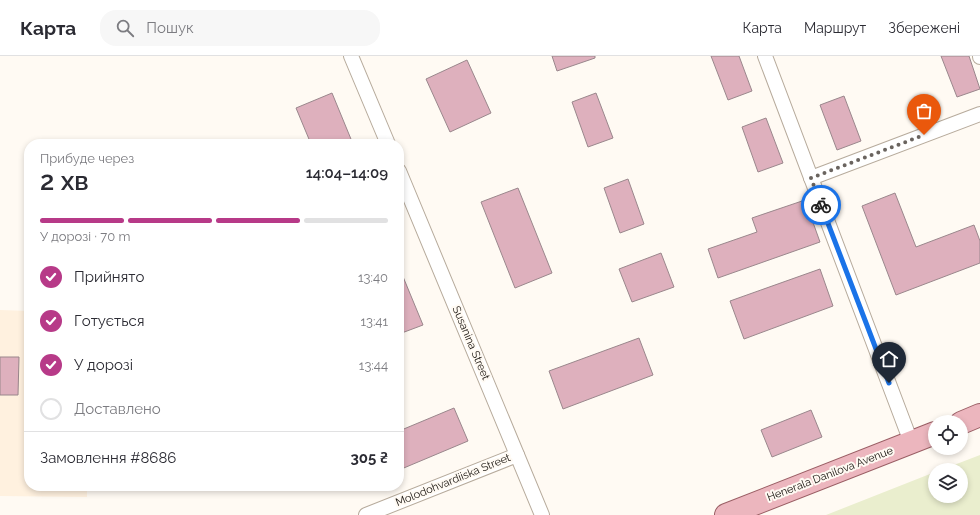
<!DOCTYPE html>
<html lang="uk">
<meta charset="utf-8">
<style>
body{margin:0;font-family:Raleway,sans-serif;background:#f7f7f7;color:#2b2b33;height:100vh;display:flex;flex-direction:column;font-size:15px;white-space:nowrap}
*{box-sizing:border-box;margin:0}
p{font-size:13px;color:#7c7c81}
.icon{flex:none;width:22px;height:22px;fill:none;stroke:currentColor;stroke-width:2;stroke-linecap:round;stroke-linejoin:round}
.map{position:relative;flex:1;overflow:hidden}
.sheet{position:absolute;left:24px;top:83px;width:380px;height:352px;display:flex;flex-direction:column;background:#fff;border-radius:16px;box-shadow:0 2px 6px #0003}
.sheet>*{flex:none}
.tools{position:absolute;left:928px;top:359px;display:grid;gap:8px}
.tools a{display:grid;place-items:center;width:40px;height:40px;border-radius:50%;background:#fff;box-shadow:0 2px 6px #0003;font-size:20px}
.pin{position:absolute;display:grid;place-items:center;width:34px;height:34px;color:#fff;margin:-41px -17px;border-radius:50% 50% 50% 0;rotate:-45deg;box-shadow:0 0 4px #0007}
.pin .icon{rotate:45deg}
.courier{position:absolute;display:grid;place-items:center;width:40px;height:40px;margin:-20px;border:3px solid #1a73e8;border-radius:50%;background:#fff;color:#222;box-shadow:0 1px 5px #0007}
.overview em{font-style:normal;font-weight:600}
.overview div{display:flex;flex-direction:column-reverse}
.overview{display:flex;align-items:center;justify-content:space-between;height:68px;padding:0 16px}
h1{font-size:26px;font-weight:600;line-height:30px}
.bar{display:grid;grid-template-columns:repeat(4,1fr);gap:6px 4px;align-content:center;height:48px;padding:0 16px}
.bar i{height:5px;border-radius:3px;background:#e1e1e2}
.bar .active{background:#b73a88}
.bar p{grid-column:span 4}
.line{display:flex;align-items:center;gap:10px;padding:0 16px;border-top:1px solid #e1e1e2}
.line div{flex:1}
ol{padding:0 16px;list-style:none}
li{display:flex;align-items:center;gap:12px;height:44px}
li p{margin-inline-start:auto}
li .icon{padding:4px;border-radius:50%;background:#b73a88;color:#fff;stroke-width:4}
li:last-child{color:#7c7c81}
li i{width:22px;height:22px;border:2px solid #e1e1e2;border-radius:50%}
header{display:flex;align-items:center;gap:24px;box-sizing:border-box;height:56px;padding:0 20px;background:#fff;border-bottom:1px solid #e1e1e2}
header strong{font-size:19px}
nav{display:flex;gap:22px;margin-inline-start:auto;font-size:14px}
.search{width:280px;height:36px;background:#f7f7f7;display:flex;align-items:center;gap:10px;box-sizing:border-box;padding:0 14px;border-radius:16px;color:#7c7c81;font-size:15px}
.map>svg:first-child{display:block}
.built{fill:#fff1df}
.green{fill:#eaeece}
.building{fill:#deb0bd;stroke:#9a878c}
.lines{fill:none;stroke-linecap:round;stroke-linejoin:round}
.minor-casing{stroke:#b7ab9c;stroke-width:16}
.primary-casing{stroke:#9a5e64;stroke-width:24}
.minor{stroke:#fff;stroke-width:14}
.primary{stroke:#ecb6be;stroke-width:22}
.done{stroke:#6a645f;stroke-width:4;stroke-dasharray:0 7.2}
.route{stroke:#1a73e8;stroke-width:5}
.labels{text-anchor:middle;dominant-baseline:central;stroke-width:4;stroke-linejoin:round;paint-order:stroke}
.street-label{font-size:11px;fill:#19140f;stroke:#fffaf3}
</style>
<header>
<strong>Карта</strong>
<div class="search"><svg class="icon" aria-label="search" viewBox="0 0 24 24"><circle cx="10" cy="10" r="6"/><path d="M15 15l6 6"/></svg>Пошук</div>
<nav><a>Карта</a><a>Маршрут</a><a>Збережені</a></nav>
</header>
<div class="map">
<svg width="980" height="459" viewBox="0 0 980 459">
<rect width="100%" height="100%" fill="#fffaf3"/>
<path class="built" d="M 0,254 L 29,255 L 29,430 L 87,430 L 87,441 L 0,440 Z"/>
<path class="green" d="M 980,399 L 980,459 L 826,459 L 935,416 L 935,440 L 961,440 L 961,414 L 941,414 Z"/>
<g class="building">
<path d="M 552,0 L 595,0 L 595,2 L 557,15 Z"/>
<path d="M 711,0 L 739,0 L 752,35 L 728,44 Z"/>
<path d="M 941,0 L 969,0 L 980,33 L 957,41 Z"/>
<path d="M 467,4 L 491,57 L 450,76 L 426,23 Z"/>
<path d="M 332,37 L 353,88 L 311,88 L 296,52 Z"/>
<path d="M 596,37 L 613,82 L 588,91 L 572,46 Z"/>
<path d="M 844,40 L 861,85 L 837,94 L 820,49 Z"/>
<path d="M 766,62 L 783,107 L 758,116 L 742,71 Z"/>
<path d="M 628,123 L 644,168 L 620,177 L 604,132 Z"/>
<path d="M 518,132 L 552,217 L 515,232 L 481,146 Z"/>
<path d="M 895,137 L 916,191 L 974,169 L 980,185 L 980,207 L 896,239 L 862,150 Z"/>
<path d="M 805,144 L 820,186 L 718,222 L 708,193 L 757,176 L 752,162 Z"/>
<path d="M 661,197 L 674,231 L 632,246 L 619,213 Z"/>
<path d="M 399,211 L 423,269 L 399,278 Z"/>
<path d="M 820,213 L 833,250 L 744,283 L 730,245 Z"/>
<path d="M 639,282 L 653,319 L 563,353 L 549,315 Z"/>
<path d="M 0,301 L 19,301 L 18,339 L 0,339 Z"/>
<path d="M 454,352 L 468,385 L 399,414 L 399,375 Z"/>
<path d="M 811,354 L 822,381 L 772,401 L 761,374 Z"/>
</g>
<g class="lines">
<g class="minor-casing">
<g id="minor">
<path d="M 351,0 L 388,88"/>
<path d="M 765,0 L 911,386"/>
<path d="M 980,0 L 980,1"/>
<path d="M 399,115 L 542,459"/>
<path d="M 811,122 L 980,58"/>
<path d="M 366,459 L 517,399"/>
</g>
</g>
<g class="primary-casing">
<g id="primary">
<path d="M 961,367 L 980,359"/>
<path d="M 726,459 L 935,377"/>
</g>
</g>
<use href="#minor" class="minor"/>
<use href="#primary" class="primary"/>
</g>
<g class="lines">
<path class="done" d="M 821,149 L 811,122 L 924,79"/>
<path class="route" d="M 821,149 L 889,327"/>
</g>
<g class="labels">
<g class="street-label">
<text transform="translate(471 287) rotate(67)">Susanina Street</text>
<text transform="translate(830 418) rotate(-21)">Henerala Danilova Avenue</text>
<text transform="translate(453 424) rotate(-22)">Molodohvardiiska Street</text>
</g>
</g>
</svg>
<div class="tools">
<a><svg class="icon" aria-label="locate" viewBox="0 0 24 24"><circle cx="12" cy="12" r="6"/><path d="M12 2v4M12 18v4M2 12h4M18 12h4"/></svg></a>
<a><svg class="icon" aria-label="layers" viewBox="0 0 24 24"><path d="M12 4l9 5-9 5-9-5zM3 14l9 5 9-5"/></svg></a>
</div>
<div class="pin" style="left:924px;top:79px;background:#ea580c"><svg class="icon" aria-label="bag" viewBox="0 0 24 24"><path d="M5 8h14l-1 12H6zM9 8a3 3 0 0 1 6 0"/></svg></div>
<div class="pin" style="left:889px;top:327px;background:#1f2937"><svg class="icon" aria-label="home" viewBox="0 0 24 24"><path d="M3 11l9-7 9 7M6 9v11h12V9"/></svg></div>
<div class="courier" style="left:821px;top:149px"><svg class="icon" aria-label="bike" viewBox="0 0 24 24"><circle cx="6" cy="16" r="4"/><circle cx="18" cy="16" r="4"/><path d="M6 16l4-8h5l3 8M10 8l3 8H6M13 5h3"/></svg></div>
<section class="sheet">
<div class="overview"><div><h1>2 хв</h1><p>Прибуде через</p></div><em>14:04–14:09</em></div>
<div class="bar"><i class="active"></i><i class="active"></i><i class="active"></i><i></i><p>У дорозі · 70 m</p></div>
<ol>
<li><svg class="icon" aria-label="check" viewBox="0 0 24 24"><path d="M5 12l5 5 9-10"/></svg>Прийнято<p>13:40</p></li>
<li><svg class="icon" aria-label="check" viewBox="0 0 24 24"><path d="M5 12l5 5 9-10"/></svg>Готується<p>13:41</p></li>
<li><svg class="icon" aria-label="check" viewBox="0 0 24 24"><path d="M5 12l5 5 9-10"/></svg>У дорозі<p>13:44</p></li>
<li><i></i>Доставлено</li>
</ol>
<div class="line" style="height:52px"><div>Замовлення #8686</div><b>305 ₴</b></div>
</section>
</div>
